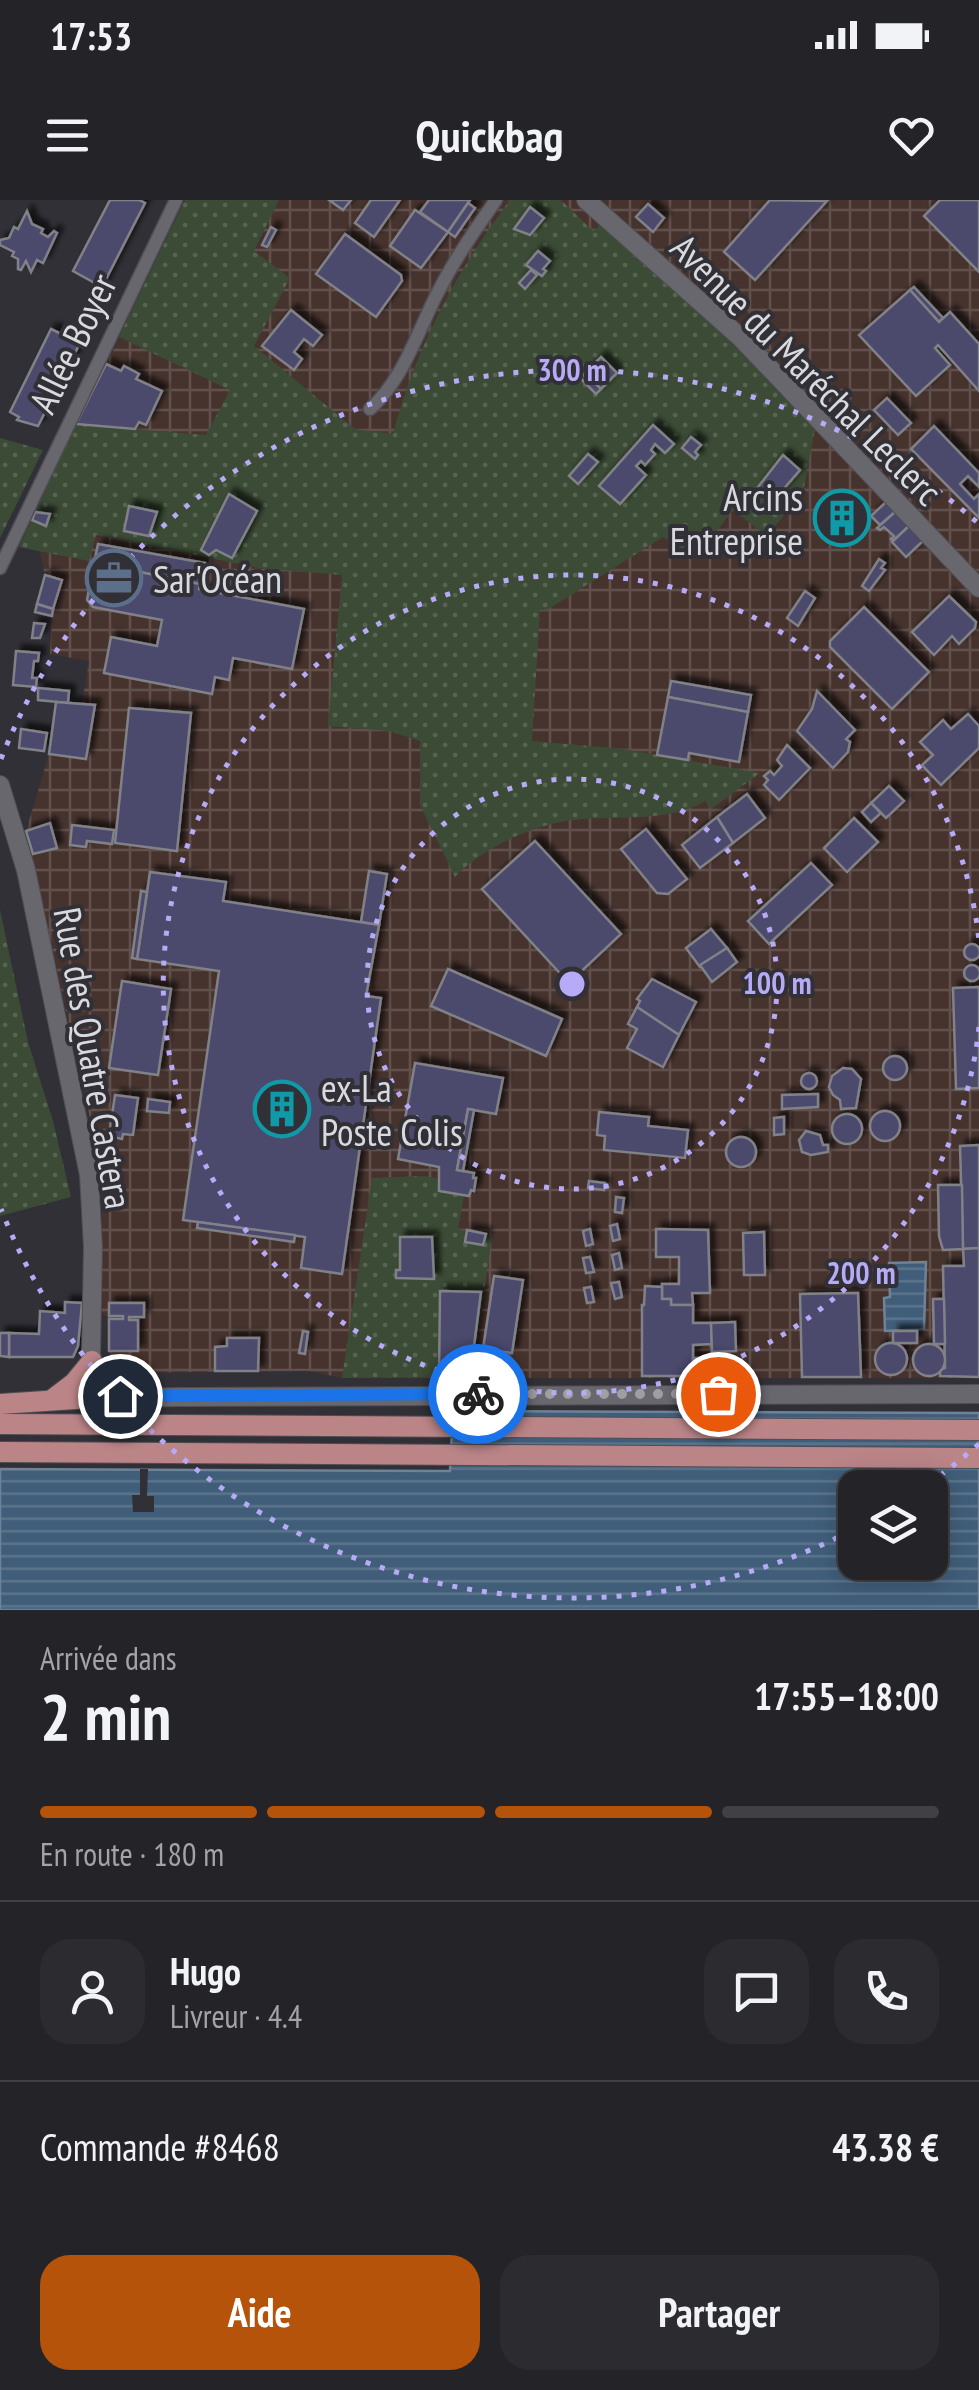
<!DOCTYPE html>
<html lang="fr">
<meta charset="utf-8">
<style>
body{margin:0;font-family:"PT Sans Narrow",sans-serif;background:#2c2c30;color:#f1f3f6;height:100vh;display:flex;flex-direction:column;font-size:38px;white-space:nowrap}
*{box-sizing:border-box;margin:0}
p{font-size:32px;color:#a3a4a8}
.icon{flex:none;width:55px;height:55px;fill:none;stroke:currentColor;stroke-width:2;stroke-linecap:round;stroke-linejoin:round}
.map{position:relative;height:1410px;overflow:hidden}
.drawer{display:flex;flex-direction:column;background:#242428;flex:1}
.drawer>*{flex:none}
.buttons{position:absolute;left:838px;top:1270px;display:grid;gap:20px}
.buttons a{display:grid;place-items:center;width:110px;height:110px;border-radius:20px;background:#242428;box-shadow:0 5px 25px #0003,0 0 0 2px #414145;font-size:50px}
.pin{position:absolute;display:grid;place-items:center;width:85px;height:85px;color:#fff;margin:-42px;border:5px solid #fff;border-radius:50%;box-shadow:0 2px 10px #0007}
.courier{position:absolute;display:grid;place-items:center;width:100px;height:100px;margin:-50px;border:8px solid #1a73e8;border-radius:50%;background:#fff;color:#222;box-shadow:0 2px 12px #0007}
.overview em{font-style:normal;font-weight:700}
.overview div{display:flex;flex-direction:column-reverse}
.overview{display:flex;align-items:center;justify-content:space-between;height:170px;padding:0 40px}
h1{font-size:65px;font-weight:700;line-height:75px}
.bar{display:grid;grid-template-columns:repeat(4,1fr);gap:15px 10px;align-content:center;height:120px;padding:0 40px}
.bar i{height:12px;border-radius:8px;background:#414145}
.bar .active{background:#b45309}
.bar p{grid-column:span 4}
.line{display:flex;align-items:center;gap:25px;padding:0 40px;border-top:2px solid #414145}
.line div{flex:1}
.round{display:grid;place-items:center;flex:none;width:105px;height:105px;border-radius:30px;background:#2c2c30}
.action{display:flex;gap:20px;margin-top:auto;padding:20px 40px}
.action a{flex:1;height:115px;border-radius:30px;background:#b45309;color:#fff;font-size:40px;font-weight:700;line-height:115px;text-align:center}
.action a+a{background:#2c2c30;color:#f1f3f6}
.status{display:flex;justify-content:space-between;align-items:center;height:70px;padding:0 50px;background:#242428;direction:ltr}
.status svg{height:28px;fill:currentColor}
header{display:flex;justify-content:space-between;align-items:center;height:130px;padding:0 40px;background:#242428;font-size:45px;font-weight:700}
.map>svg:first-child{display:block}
.industrial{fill:url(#industrial-grid)}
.green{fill:url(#green-dots)}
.water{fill:url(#water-rules);stroke:#6e8398;stroke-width:2.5;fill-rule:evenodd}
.pier{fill:#303036}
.building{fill:#4c496c;stroke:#818188;stroke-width:2.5;filter:url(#shadow)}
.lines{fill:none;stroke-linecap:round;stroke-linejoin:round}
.minor-casing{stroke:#4e4e54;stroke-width:15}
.tertiary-casing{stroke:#4e4e54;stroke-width:20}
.primary-casing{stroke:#4e4e54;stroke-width:22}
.minor{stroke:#67676d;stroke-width:12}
.tertiary{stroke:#67676d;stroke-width:18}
.primary{stroke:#bb8588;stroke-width:20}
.done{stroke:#9e9ea3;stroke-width:10;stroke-dasharray:0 18}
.route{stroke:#1a73e8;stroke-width:12}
.ring{fill:none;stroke:#b7abf8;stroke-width:5;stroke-dasharray:5 10}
.labels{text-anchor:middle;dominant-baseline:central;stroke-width:8;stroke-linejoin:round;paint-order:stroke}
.street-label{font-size:38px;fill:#dadade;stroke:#303036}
.poi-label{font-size:38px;fill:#dadade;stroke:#303036;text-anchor:start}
.centre{fill:#b7abf8;stroke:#303036;stroke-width:5}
.ring-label{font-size:30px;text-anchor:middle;font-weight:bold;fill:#b7abf8;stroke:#303036;stroke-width:8;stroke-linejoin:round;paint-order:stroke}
</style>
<div class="status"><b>17:53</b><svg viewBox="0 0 49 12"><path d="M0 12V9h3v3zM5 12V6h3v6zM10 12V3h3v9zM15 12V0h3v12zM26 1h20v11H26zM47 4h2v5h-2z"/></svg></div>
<header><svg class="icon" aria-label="menu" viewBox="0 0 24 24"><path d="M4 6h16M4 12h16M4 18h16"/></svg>Quickbag<svg class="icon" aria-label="heart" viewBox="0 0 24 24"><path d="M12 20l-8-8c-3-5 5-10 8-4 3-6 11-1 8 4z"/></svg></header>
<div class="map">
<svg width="979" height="1410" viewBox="0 0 979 1410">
<defs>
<pattern id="industrial-grid" width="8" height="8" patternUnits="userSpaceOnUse" patternTransform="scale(2.5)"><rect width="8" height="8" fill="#47332e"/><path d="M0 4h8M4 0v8" fill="none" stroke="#61504c"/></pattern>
<pattern id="green-dots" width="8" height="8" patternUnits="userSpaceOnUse" patternTransform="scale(2.5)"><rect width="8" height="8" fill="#3b4b35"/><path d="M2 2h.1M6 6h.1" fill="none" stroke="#576452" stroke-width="1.8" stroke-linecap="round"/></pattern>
<pattern id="water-rules" width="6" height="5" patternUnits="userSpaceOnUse" patternTransform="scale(2.5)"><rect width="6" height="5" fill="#405e7a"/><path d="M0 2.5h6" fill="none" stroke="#5b748c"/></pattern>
<filter id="shadow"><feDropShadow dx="6" dy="-6" stdDeviation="2.5" flood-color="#0009"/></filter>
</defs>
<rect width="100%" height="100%" fill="#303036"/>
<path class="industrial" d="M 185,0 L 979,0 L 979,1178 L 342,1178 L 309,1171 L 117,1173 L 111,1165 L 109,1119 L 100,1111 L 103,977 L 26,631 L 49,554 L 56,502 L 82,504 L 89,461 L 50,454 L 52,416 L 62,381 L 45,375 L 32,320 Z"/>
<g class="green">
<path d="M 185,0 L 279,0 L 254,51 L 290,78 L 254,146 L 355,229 L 393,234 C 415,149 457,70 510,0 L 561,0 L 593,31 L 601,24 L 719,130 L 815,229 L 803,292 L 767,336 L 733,310 L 695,358 L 663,337 L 547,410 L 540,410 L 532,541 L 623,549 L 760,573 L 711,609 L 705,601 C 669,622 622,616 582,619 C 539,622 484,646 455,677 L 420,605 L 420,541 L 389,531 L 328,526 L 342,375 L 258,368 L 96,335 L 89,361 L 19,347 L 76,224 L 206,235 L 230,190 L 119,137 Z"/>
<path d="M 0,238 L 43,250 L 0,338 Z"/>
<path d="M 0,710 L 28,842 L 53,921 L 71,997 L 0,1016 Z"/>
<path d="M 423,976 L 437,978 L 439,991 L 464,995 L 458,1029 L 492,1036 L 472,1177 L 342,1178 L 372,978 Z"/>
</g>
<g class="water">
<path d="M 926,1062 L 924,1129 L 885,1131 L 884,1098 L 890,1097 L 889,1063 Z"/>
<path d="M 453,1211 L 979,1213 L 979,1410 L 0,1410 L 0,1269 L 450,1271 ZM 855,1288 L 930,1288 L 930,1362 L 855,1362 Z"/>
</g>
<path class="pier" d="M 140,1269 L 148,1269 L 147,1296 L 154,1296 L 154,1312 L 133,1312 L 132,1295 L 140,1295 Z"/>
<g class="building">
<path d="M 110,0 L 139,0 L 145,3 L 102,87 L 73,71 Z"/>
<path d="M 329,0 L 351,0 L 343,10 Z"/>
<path d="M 371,0 L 400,0 L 374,37 L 355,23 Z"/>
<path d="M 429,0 L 470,0 L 448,32 L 420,12 Z"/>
<path d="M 770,0 L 827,1 L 755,80 L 724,52 Z"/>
<path d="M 940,0 L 979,0 L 979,72 L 924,16 Z"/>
<path d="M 468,3 L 475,8 L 455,37 L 448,32 Z"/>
<path d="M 648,4 L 664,18 L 653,32 L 636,17 Z"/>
<path d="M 530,7 L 544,18 L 530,35 L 514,29 Z"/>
<path d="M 415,10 L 448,32 L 421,68 L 390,46 Z"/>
<path d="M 27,11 L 32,24 L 43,29 L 41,33 L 48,37 L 54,31 L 57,33 L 43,63 L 37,60 L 31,72 L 26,61 L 21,70 L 18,69 L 18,59 L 12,56 L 14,52 L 0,45 L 0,40 L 9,38 L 14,27 L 18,29 Z"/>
<path d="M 271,27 L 276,30 L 267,47 L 262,45 Z"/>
<path d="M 345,34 L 401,75 L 402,81 L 376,117 L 316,74 Z"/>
<path d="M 538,51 L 550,61 L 543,69 L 546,71 L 542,76 L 526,65 Z"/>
<path d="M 531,70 L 537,75 L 525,89 L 519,83 Z"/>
<path d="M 914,87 L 943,118 L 939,122 L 910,90 Z"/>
<path d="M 910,90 L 939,122 L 950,112 L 979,144 L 979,191 L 938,145 L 935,148 L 950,165 L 916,196 L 859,135 Z"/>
<path d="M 291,110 L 322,135 L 313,146 L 304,139 L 294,152 L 302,159 L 294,170 L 262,146 Z"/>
<path d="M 51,129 L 80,143 L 38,226 L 17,220 L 19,217 L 10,212 Z"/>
<path d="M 601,157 L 617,173 L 601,189 L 585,173 Z"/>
<path d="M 106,164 L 121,171 L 124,166 L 139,174 L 136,179 L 162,191 L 146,225 L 139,222 L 135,229 L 76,224 Z"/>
<path d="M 585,173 L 601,189 L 596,194 L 580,178 Z"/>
<path d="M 887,198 L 911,223 L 898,235 L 874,210 Z"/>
<path d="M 653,225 L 674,244 L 665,253 L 655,244 L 651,250 L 655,254 L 645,265 L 641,261 L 636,266 L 646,275 L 620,304 L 599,286 Z"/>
<path d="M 934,226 L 979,273 L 979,287 L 968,276 L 960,284 L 974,299 L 979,294 L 979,318 L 911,249 Z"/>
<path d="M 691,237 L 701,245 L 695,252 L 698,255 L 695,259 L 682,248 Z"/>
<path d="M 588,254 L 598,262 L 578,284 L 569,276 Z"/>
<path d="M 783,255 L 800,270 L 774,300 L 758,287 Z"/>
<path d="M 229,294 L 257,311 L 232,358 L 216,350 L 209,355 L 201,350 Z"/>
<path d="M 886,302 L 895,312 L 880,325 L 871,316 Z"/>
<path d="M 842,303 L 856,316 L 842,334 L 827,321 Z"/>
<path d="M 129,306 L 157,312 L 149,336 L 124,331 Z"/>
<path d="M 35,312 L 50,314 L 46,326 L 32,320 Z"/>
<path d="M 895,312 L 909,326 L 893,341 L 891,339 L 894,336 L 884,327 L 880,330 L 877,328 Z"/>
<path d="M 909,326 L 923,341 L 906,357 L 892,342 Z"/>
<path d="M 98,344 L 205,363 L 200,384 L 94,363 Z"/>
<path d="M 879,359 L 885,363 L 881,368 L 885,370 L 869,391 L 862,386 Z"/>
<path d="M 94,363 L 200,384 L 199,389 L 304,409 L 292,469 L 233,458 L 229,480 L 215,477 L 212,494 L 104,473 L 111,437 L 157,446 L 162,420 L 93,407 L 87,400 Z"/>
<path d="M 45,375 L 62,380 L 53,409 L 37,404 Z"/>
<path d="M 805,391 L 815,398 L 798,426 L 787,418 Z"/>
<path d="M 949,396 L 976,422 L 975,428 L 959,444 L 952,436 L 934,455 L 912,432 Z"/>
<path d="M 37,404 L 53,409 L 52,416 L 35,412 Z"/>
<path d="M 864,407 L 929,472 L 892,509 L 830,447 L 830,441 Z"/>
<path d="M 34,423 L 45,424 L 40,438 L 32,438 Z"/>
<path d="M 16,451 L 39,453 L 38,461 L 34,461 L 32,478 L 37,478 L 36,487 L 13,485 Z"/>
<path d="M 671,481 L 751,495 L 748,512 L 668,497 Z"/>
<path d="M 38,488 L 69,491 L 68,503 L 38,500 Z"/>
<path d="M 817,491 L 855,530 L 846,539 L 850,542 L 848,552 L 833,568 L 797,531 L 812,509 Z"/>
<path d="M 668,497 L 748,512 L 739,562 L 689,553 L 688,560 L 657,555 Z"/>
<path d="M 56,502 L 95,505 L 86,559 L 49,554 Z"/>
<path d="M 129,508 L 191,513 L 177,651 L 115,643 Z"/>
<path d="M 968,514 L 979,526 L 979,548 L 941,585 L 922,565 L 933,555 L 920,542 L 943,520 L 951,529 Z"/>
<path d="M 21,529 L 47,533 L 44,551 L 19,548 Z"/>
<path d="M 787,545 L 810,568 L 779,600 L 764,585 L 768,580 L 764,576 L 770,571 L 774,575 L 782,566 L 777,560 Z"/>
<path d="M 889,586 L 904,601 L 886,618 L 871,603 Z"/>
<path d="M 747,594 L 765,618 L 733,643 L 717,617 Z"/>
<path d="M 871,603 L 881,613 L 871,622 L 862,612 Z"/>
<path d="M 717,617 L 733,643 L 700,668 L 682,645 Z"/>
<path d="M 854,618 L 878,642 L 847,672 L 824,648 Z"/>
<path d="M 50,623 L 57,648 L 33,654 L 26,631 Z"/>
<path d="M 72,625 L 114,630 L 112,644 L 87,641 L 86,647 L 70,645 Z"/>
<path d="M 646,629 L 687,679 L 668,694 L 657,693 L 621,649 Z"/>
<path d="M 535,641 L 621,734 L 569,783 L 482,689 Z"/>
<path d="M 811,663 L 832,685 L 769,744 L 748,721 Z"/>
<path d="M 369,671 L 387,674 L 379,725 L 361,722 Z"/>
<path d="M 150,672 L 226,682 L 223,701 L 379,725 L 366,796 L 381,798 L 342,1074 L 301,1068 L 305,1037 L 183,1020 L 219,771 L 137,759 Z"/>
<path d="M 141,691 L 147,692 L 137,759 L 132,758 Z"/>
<path d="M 711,729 L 727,748 L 700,767 L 686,748 Z"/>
<circle cx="972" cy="752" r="8"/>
<path d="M 727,748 L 737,762 L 712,782 L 700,765 Z"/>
<circle cx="972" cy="773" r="8"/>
<path d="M 448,769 L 562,819 L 546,856 L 431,806 Z"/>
<path d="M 652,779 L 696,802 L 679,835 L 637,807 L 640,801 L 637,799 Z"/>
<path d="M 122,781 L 171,789 L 158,875 L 109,868 Z"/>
<path d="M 979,787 L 979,888 L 956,889 L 953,788 Z"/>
<path d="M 637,807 L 679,835 L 663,867 L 627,848 L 637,829 L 628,824 Z"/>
<circle cx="895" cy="868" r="12"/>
<path d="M 415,863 L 503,878 L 496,914 L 468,909 L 457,970 L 474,973 L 473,978 L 476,978 L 474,991 L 471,990 L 469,996 L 439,991 L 439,967 L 398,959 Z"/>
<path d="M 843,868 L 852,869 L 861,879 L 856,908 L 841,909 L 840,900 L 833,895 L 829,887 L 832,876 Z"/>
<circle cx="809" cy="881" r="8"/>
<path d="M 818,894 L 818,907 L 782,909 L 782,895 Z"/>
<path d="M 115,895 L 138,898 L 133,935 L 123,934 L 122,939 L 109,936 Z"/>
<path d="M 148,899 L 170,902 L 169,913 L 147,911 Z"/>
<path d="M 468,909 L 474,910 L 463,971 L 457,970 Z"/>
<circle cx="885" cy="926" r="15"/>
<path d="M 599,912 L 649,917 L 648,926 L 688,930 L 685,958 L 604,950 L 605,936 L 597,935 Z"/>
<circle cx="847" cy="929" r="15"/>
<path d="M 784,917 L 784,934 L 774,935 L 774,918 Z"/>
<path d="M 806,931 L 820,935 L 823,945 L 828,945 L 828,952 L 811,955 L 802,952 L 799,940 Z"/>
<circle cx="741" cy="952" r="15"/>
<path d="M 979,945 L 979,1048 L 963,1049 L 960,946 Z"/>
<path d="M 589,981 L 605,983 L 604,990 L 588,988 Z"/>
<path d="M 938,985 L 962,985 L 963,1049 L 943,1050 L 939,1036 Z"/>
<path d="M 616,997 L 624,998 L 622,1013 L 615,1012 Z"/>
<path d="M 198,1022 L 295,1035 L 294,1042 L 197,1028 Z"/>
<path d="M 617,1024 L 620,1039 L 613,1041 L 610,1026 Z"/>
<path d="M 590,1029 L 593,1044 L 586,1046 L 583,1031 Z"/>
<path d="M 656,1029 L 708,1030 L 710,1093 L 692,1093 L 693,1105 L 671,1105 L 671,1099 L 662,1099 L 662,1084 L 679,1084 L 679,1057 L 656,1057 Z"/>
<path d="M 467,1030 L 486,1034 L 483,1045 L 465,1042 Z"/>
<path d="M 764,1032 L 765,1075 L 744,1075 L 743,1033 Z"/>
<path d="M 400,1037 L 432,1037 L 434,1079 L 396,1078 L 396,1070 L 400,1070 Z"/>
<path d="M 979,1048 L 979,1177 L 940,1176 L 940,1170 L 945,1168 L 943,1066 L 964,1066 L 963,1049 Z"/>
<path d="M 619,1053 L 622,1068 L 615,1070 L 612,1055 Z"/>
<path d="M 590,1057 L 594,1072 L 586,1073 L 583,1058 Z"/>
<path d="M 494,1076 L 523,1080 L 512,1153 L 483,1149 Z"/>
<path d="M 619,1082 L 622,1097 L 615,1099 L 611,1083 Z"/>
<path d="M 645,1086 L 662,1087 L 662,1099 L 671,1099 L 671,1105 L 693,1105 L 693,1123 L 711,1123 L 712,1144 L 693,1145 L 693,1176 L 642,1176 L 642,1105 L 644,1105 Z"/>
<path d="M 591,1087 L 594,1102 L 587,1103 L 584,1088 Z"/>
<path d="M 440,1091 L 481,1092 L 470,1177 L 439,1178 Z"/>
<path d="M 858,1093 L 861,1177 L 802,1177 L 800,1094 Z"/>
<path d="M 933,1099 L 944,1099 L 945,1144 L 934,1144 Z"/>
<path d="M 65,1102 L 82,1103 L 78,1146 L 73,1157 L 9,1157 L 9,1133 L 39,1134 L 40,1111 L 65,1113 Z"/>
<path d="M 109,1103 L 144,1103 L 144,1117 L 129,1117 L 129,1120 L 138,1120 L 138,1151 L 109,1151 L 109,1119 L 123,1119 L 123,1116 L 109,1116 Z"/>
<path d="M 735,1122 L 736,1151 L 712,1152 L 711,1123 Z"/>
<path d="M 303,1131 L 308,1132 L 305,1154 L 299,1153 Z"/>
<rect x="893" y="1131" width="24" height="12"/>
<path d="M 0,1133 L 9,1133 L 9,1157 L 0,1156 Z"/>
<path d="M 227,1138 L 259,1138 L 258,1171 L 215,1171 L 215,1147 L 227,1146 Z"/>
<circle cx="891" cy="1159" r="16"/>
<circle cx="929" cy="1160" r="16"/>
<path d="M 693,1158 L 712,1158 L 713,1176 L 693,1176 Z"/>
</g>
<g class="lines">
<g class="minor-casing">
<g id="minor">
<path d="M 370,209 C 403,180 417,133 437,94 C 454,60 475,30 496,0"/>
<path d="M 0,368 L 176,0"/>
</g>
</g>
<g class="tertiary-casing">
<g id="tertiary">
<path d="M 586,0 L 741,138 L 979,388"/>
<path d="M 0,585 L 26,670 L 89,975 L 93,1047 L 91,1154 C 99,1208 144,1196 186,1197 L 979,1194"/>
</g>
</g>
<g class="primary-casing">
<g id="primary">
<path d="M 53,1199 L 74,1183 L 92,1161"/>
<path d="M 0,1204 L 120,1196"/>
<path d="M 0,1224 L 979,1230"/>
<path d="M 0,1252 L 979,1258"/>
</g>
</g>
<use href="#minor" class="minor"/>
<use href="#tertiary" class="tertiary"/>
<use href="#primary" class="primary"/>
</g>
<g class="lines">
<path class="done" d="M 478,1194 L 718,1194"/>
<path class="route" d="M 120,1196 L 478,1194"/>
</g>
<g class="ring">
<circle cx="572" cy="784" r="205"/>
<path d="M979 827A409 409 0 1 1 979 741"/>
<path d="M979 1244A614 614 0 0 1 924 1287M851 1331A614 614 0 0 1 1 1009M1 559A614 614 0 0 1 979 324"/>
</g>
<defs>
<g id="building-ring" transform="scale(2.875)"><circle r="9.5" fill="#303036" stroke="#0f9aa8" stroke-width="1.5"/><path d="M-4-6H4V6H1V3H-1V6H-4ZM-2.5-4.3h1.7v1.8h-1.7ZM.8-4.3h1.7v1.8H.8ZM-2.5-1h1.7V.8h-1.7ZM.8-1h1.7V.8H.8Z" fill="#0f9aa8"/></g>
<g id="office-ring" transform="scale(2.875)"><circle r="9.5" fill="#303036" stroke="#5c6f8a" stroke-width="1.5"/><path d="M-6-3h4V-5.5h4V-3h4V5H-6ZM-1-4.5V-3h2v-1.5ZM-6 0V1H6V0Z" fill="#5c6f8a"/></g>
</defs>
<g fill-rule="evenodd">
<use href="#building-ring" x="842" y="318"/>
<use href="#office-ring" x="114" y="378"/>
<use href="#building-ring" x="282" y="909"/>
</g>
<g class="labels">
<g class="street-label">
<text transform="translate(72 143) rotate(-64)">Allée Boyer</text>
<text transform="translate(807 169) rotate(45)">Avenue du Maréchal Leclerc</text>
<text transform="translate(94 858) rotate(80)">Rue des Quatre Castera</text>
</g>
<g class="poi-label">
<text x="803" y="296" text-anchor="end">Arcins<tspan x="803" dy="44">Entreprise</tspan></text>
<text x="153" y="378">Sar'Océan</text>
<text x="321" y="887">ex-La<tspan x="321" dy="44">Poste Colis</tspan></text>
</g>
</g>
<circle cx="572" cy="784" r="15" class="centre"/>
<g class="ring-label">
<text x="572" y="181">300 m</text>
<text x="777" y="794">100 m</text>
<text x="861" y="1084">200 m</text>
</g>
</svg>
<div class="buttons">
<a><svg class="icon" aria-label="layers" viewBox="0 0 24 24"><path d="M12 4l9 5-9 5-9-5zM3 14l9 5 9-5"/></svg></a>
</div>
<div class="pin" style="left:718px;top:1194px;background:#ea580c"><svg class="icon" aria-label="bag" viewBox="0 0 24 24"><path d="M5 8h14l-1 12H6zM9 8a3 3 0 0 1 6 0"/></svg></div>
<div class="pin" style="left:120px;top:1196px;background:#1f2937"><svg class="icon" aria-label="home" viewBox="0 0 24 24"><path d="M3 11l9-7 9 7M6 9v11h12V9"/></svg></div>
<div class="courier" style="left:478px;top:1194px"><svg class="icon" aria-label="bike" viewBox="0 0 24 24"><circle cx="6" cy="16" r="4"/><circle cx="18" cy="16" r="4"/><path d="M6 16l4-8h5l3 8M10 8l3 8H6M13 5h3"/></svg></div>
</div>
<section class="drawer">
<div class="overview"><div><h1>2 min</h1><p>Arrivée dans</p></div><em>17:55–18:00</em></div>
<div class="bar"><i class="active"></i><i class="active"></i><i class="active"></i><i></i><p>En route · 180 m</p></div>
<div class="line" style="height:180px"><a class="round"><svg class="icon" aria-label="person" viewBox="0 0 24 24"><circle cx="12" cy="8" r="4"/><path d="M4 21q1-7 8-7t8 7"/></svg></a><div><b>Hugo</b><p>Livreur · 4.4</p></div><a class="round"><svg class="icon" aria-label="chat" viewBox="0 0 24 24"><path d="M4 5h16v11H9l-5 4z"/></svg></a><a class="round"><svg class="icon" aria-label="phone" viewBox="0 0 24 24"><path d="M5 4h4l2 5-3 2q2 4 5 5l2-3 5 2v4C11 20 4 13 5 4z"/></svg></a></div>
<div class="line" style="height:130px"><div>Commande #8468</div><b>43.38 €</b></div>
<div class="action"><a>Aide</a><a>Partager</a></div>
</section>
